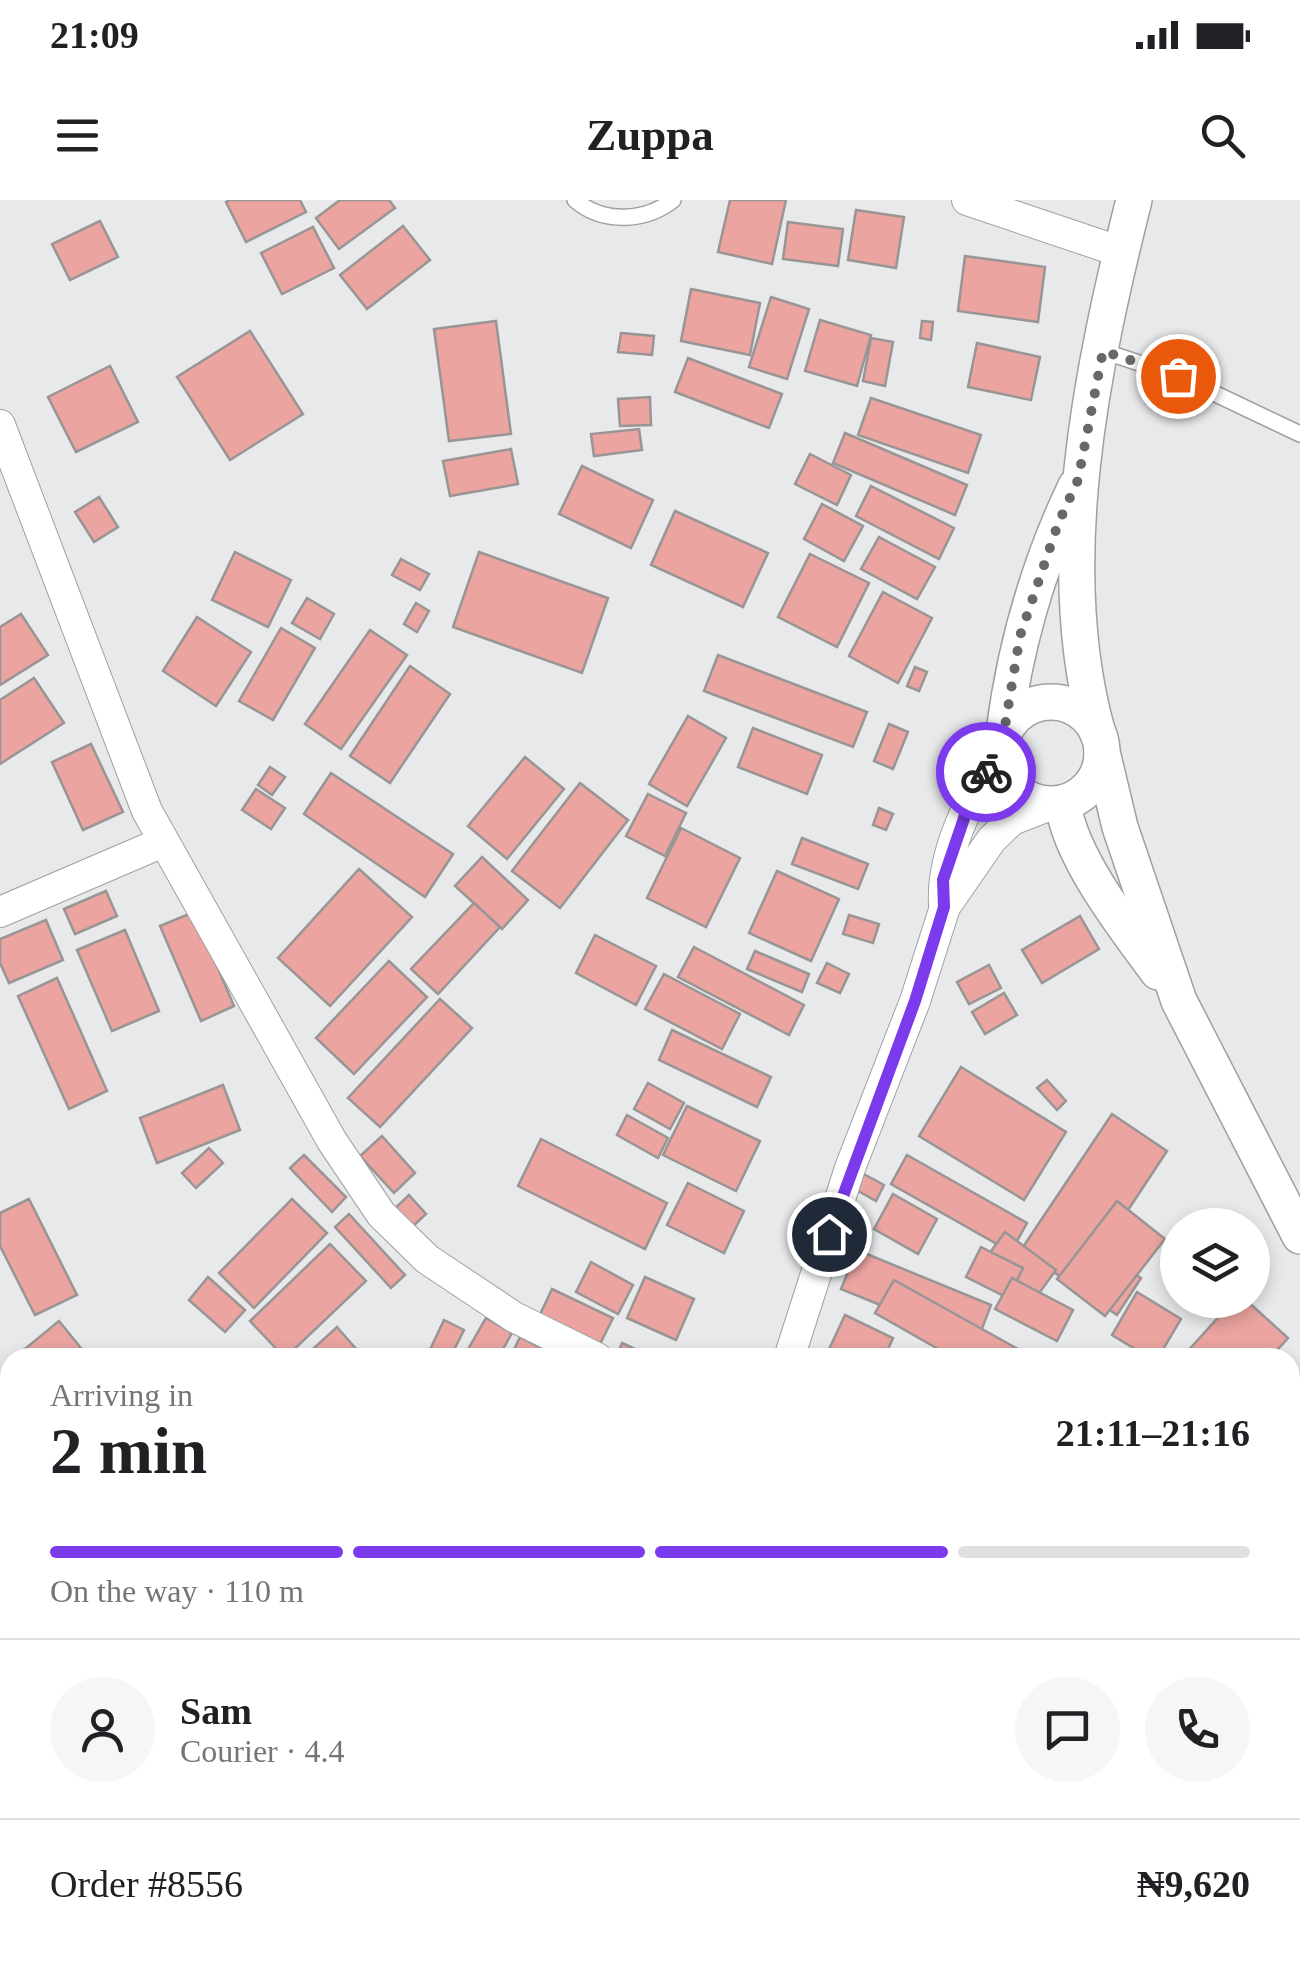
<!DOCTYPE html>
<meta charset="utf-8">
<style>
body{margin:0;font-family:Georgia,serif;background:#f6f6f6;color:#202124;height:100vh;display:flex;flex-direction:column;font-size:38px;white-space:nowrap}
*{box-sizing:border-box;margin:0}
p{font-size:32px;color:#757577}
.icon{flex:none;width:55px;height:55px;fill:none;stroke:currentColor;stroke-width:2;stroke-linecap:round;stroke-linejoin:round}
.map{position:relative;flex:1;overflow:hidden}
.side{position:absolute;left:0px;top:1148px;width:1300px;height:622px;display:flex;flex-direction:column;background:#fff;border-radius:30px 30px 0 0;box-shadow:0 5px 15px #0003}
.side>*{flex:none}
.controls{position:absolute;left:1160px;top:1008px;display:grid;gap:20px}
.controls a{display:grid;place-items:center;width:110px;height:110px;border-radius:50%;background:#fff;box-shadow:0 5px 15px #0003;font-size:50px}
.pin{position:absolute;display:grid;place-items:center;width:85px;height:85px;color:#fff;margin:-42px;border:5px solid #fff;border-radius:50%;box-shadow:0 2px 10px #0007}
.courier{position:absolute;display:grid;place-items:center;width:100px;height:100px;margin:-50px;border:8px solid #7c3aed;border-radius:50%;background:#fff;color:#222;box-shadow:0 2px 12px #0007}
.headline em{font-style:normal;font-weight:800}
.headline div{display:flex;flex-direction:column-reverse}
.headline{display:flex;align-items:center;justify-content:space-between;height:170px;padding:0 50px}
h1{font-size:65px;font-weight:800;line-height:75px}
.bar{display:grid;grid-template-columns:repeat(4,1fr);gap:15px 10px;align-content:center;height:120px;padding:0 50px}
.bar i{height:12px;border-radius:8px;background:#e0e0e0}
.bar .on{background:#7c3aed}
.bar p{grid-column:span 4}
.line{display:flex;align-items:center;gap:25px;padding:0 50px;border-top:2px solid #e0e0e0}
.line div{flex:1}
.round{display:grid;place-items:center;flex:none;width:105px;height:105px;border-radius:52px;background:#f6f6f6}
.status{display:flex;justify-content:space-between;align-items:center;height:70px;padding:0 50px;background:#fff;direction:ltr}
.status svg{height:28px;fill:currentColor}
header{display:flex;justify-content:space-between;align-items:center;height:130px;padding:0 50px;background:#fff;font-size:45px;font-weight:800}
.map>svg:first-child{display:block}
.building{fill:#eba4a0;stroke:#999595;stroke-width:2.5}
.lines{fill:none;stroke-linecap:round;stroke-linejoin:round}
.service-casing{stroke:#9fa0a3;stroke-width:18}
.minor-casing{stroke:#9fa0a3;stroke-width:32}
.tertiary-casing{stroke:#9fa0a3;stroke-width:38}
.service{stroke:#fff;stroke-width:15}
.minor{stroke:#fff;stroke-width:30}
.tertiary{stroke:#fff;stroke-width:35}
.done{stroke:#676869;stroke-width:10;stroke-dasharray:0 18}
.route{stroke:#7c3aed;stroke-width:12}
</style>
<div class="status"><b>21:09</b><svg viewBox="0 0 49 12"><path d="M0 12V9h3v3zM5 12V6h3v6zM10 12V3h3v9zM15 12V0h3v12zM26 1h20v11H26zM47 4h2v5h-2z"/></svg></div>
<header><svg class="icon" aria-label="menu" viewBox="0 0 24 24"><path d="M4 6h16M4 12h16M4 18h16"/></svg>Zuppa<svg class="icon" aria-label="search" viewBox="0 0 24 24"><circle cx="10" cy="10" r="6"/><path d="M15 15l6 6"/></svg></header>
<div class="map">
<svg width="1300" height="1768" viewBox="0 0 1300 1768">
<rect width="100%" height="100%" fill="#e8e9eb"/>
<g class="building">
<path d="M 230,0 L 300,0 L 306,12 L 246,42 L 226,2 Z"/>
<path d="M 340,0 L 389,0 L 395,8 L 339,49 L 316,18 Z"/>
<path d="M 730,0 L 786,0 L 772,64 L 718,52 Z"/>
<path d="M 856,10 L 904,17 L 896,68 L 848,60 Z"/>
<path d="M 100,21 L 118,57 L 70,80 L 52,44 Z"/>
<path d="M 788,22 L 843,29 L 838,66 L 783,59 Z"/>
<path d="M 403,26 L 430,60 L 367,109 L 340,75 Z"/>
<path d="M 313,27 L 334,68 L 282,94 L 261,53 Z"/>
<path d="M 965,56 L 1045,67 L 1038,122 L 958,111 Z"/>
<path d="M 691,89 L 760,103 L 750,155 L 681,141 Z"/>
<path d="M 771,97 L 809,109 L 787,179 L 749,167 Z"/>
<path d="M 820,120 L 871,135 L 857,186 L 805,171 Z"/>
<path d="M 496,121 L 511,234 L 449,241 L 434,129 Z"/>
<path d="M 922,121 L 933,122 L 931,140 L 920,138 Z"/>
<path d="M 250,131 L 303,214 L 230,260 L 177,177 Z"/>
<path d="M 621,133 L 654,136 L 652,155 L 618,152 Z"/>
<path d="M 871,138 L 893,142 L 885,186 L 863,181 Z"/>
<path d="M 977,143 L 1040,157 L 1031,200 L 968,187 Z"/>
<path d="M 688,158 L 782,194 L 769,228 L 675,192 Z"/>
<path d="M 110,166 L 138,222 L 76,252 L 48,197 Z"/>
<path d="M 650,197 L 651,225 L 620,226 L 618,199 Z"/>
<path d="M 871,198 L 981,235 L 968,273 L 858,235 Z"/>
<path d="M 639,229 L 642,250 L 594,256 L 591,234 Z"/>
<path d="M 845,233 L 967,285 L 955,315 L 833,263 Z"/>
<path d="M 511,249 L 518,284 L 450,296 L 443,261 Z"/>
<path d="M 810,254 L 851,275 L 837,305 L 795,284 Z"/>
<path d="M 582,266 L 653,300 L 631,348 L 559,314 Z"/>
<path d="M 871,286 L 954,328 L 939,359 L 856,316 Z"/>
<path d="M 99,297 L 118,327 L 94,342 L 75,312 Z"/>
<path d="M 822,304 L 863,326 L 844,361 L 804,339 Z"/>
<path d="M 675,311 L 768,353 L 743,407 L 651,365 Z"/>
<path d="M 879,337 L 935,367 L 917,399 L 861,369 Z"/>
<path d="M 235,352 L 291,380 L 268,427 L 212,400 Z"/>
<path d="M 479,352 L 608,398 L 582,473 L 453,427 Z"/>
<path d="M 810,354 L 869,383 L 837,447 L 778,417 Z"/>
<path d="M 401,359 L 429,374 L 420,390 L 392,375 Z"/>
<path d="M 883,392 L 932,418 L 898,483 L 849,456 Z"/>
<path d="M 307,398 L 334,414 L 320,439 L 292,423 Z"/>
<path d="M 416,403 L 429,411 L 417,432 L 404,424 Z"/>
<path d="M 21,414 L 48,455 L 0,485 L 0,427 Z"/>
<path d="M 197,417 L 251,452 L 216,506 L 163,471 Z"/>
<path d="M 281,428 L 315,448 L 273,520 L 239,501 Z"/>
<path d="M 370,430 L 407,455 L 341,549 L 305,524 Z"/>
<path d="M 718,455 L 867,512 L 853,547 L 704,491 Z"/>
<path d="M 410,466 L 450,494 L 390,583 L 350,556 Z"/>
<path d="M 915,467 L 927,472 L 919,491 L 907,486 Z"/>
<path d="M 34,478 L 64,523 L 0,564 L 0,500 Z"/>
<path d="M 688,516 L 726,538 L 687,606 L 649,584 Z"/>
<path d="M 889,524 L 908,532 L 893,569 L 874,561 Z"/>
<path d="M 753,528 L 822,555 L 807,594 L 738,567 Z"/>
<path d="M 91,544 L 123,612 L 83,630 L 52,562 Z"/>
<path d="M 525,557 L 564,589 L 507,659 L 468,626 Z"/>
<path d="M 270,567 L 285,577 L 272,595 L 258,585 Z"/>
<path d="M 331,573 L 453,654 L 425,697 L 304,614 Z"/>
<path d="M 580,583 L 628,620 L 560,708 L 512,671 Z"/>
<path d="M 256,589 L 285,608 L 271,629 L 242,610 Z"/>
<path d="M 648,594 L 686,613 L 665,656 L 626,636 Z"/>
<path d="M 879,608 L 893,614 L 886,630 L 873,625 Z"/>
<path d="M 681,628 L 740,658 L 706,727 L 647,698 Z"/>
<path d="M 802,638 L 868,664 L 858,689 L 792,664 Z"/>
<path d="M 482,657 L 528,700 L 502,729 L 455,686 Z"/>
<path d="M 359,669 L 412,717 L 330,806 L 278,758 Z"/>
<path d="M 777,671 L 839,699 L 811,761 L 749,733 Z"/>
<path d="M 106,691 L 117,716 L 75,734 L 64,709 Z"/>
<path d="M 474,703 L 500,727 L 438,794 L 411,769 Z"/>
<path d="M 194,712 L 234,806 L 201,821 L 160,726 Z"/>
<path d="M 849,715 L 879,724 L 873,743 L 843,734 Z"/>
<path d="M 1080,716 L 1099,749 L 1042,783 L 1022,750 Z"/>
<path d="M 46,720 L 63,760 L 9,783 L 0,763 L 0,739 Z"/>
<path d="M 125,730 L 159,811 L 112,831 L 77,750 Z"/>
<path d="M 595,735 L 656,766 L 636,805 L 576,773 Z"/>
<path d="M 694,747 L 804,805 L 789,835 L 678,777 Z"/>
<path d="M 755,751 L 809,774 L 802,792 L 747,769 Z"/>
<path d="M 389,761 L 427,797 L 354,874 L 316,838 Z"/>
<path d="M 827,763 L 849,774 L 840,793 L 817,783 Z"/>
<path d="M 989,765 L 1001,788 L 969,804 L 957,782 Z"/>
<path d="M 664,774 L 740,814 L 722,849 L 645,809 Z"/>
<path d="M 57,778 L 107,891 L 69,909 L 18,796 Z"/>
<path d="M 1004,793 L 1017,815 L 985,834 L 972,812 Z"/>
<path d="M 440,799 L 472,828 L 380,927 L 348,898 Z"/>
<path d="M 672,830 L 771,877 L 757,907 L 659,860 Z"/>
<path d="M 961,867 L 1066,932 L 1024,1000 L 919,936 Z"/>
<path d="M 1047,880 L 1066,901 L 1057,910 L 1037,888 Z"/>
<path d="M 648,883 L 684,903 L 670,929 L 634,909 Z"/>
<path d="M 223,885 L 240,930 L 157,963 L 140,918 Z"/>
<path d="M 687,906 L 760,941 L 736,991 L 663,955 Z"/>
<path d="M 1112,914 L 1167,951 L 1101,1051 L 1141,1078 L 1117,1115 L 1021,1050 Z"/>
<path d="M 627,915 L 668,938 L 658,958 L 617,935 Z"/>
<path d="M 382,936 L 415,973 L 394,993 L 360,956 Z"/>
<path d="M 541,939 L 667,1003 L 645,1049 L 518,986 Z"/>
<path d="M 209,948 L 223,963 L 196,988 L 182,973 Z"/>
<path d="M 304,955 L 346,997 L 332,1012 L 290,968 Z"/>
<path d="M 907,955 L 1027,1023 L 1011,1052 L 891,984 Z"/>
<path d="M 860,972 L 884,985 L 876,1001 L 851,987 Z"/>
<path d="M 688,983 L 744,1011 L 724,1053 L 667,1025 Z"/>
<path d="M 893,994 L 937,1019 L 918,1054 L 874,1029 Z"/>
<path d="M 409,995 L 426,1014 L 408,1031 L 391,1012 Z"/>
<path d="M 29,999 L 77,1095 L 35,1115 L 0,1046 L 0,1013 Z"/>
<path d="M 292,999 L 327,1033 L 254,1108 L 219,1073 Z"/>
<path d="M 1117,1001 L 1165,1039 L 1105,1116 L 1057,1079 Z"/>
<path d="M 349,1014 L 405,1075 L 391,1088 L 335,1027 Z"/>
<path d="M 1005,1032 L 1056,1070 L 1037,1096 L 986,1058 Z"/>
<path d="M 330,1044 L 366,1081 L 285,1158 L 250,1121 Z"/>
<path d="M 981,1047 L 1023,1068 L 1008,1098 L 966,1077 Z"/>
<path d="M 857,1050 L 991,1105 L 976,1144 L 841,1089 Z"/>
<path d="M 591,1062 L 633,1085 L 618,1114 L 576,1092 Z"/>
<path d="M 208,1077 L 245,1110 L 225,1132 L 189,1100 Z"/>
<path d="M 645,1077 L 694,1099 L 676,1140 L 627,1118 Z"/>
<path d="M 1012,1078 L 1073,1110 L 1057,1141 L 995,1109 Z"/>
<path d="M 894,1080 L 1016,1148 L 1011,1158 L 954,1158 L 875,1113 Z"/>
<path d="M 552,1089 L 613,1118 L 597,1150 L 537,1121 Z"/>
<path d="M 1137,1092 L 1181,1119 L 1158,1158 L 1150,1158 L 1112,1135 Z"/>
<path d="M 1234,1100 L 1246,1100 L 1288,1138 L 1270,1158 L 1194,1158 L 1187,1152 Z"/>
<path d="M 845,1115 L 893,1138 L 884,1158 L 825,1158 Z"/>
<path d="M 486,1118 L 512,1133 L 498,1158 L 463,1158 Z"/>
<path d="M 444,1120 L 464,1130 L 450,1158 L 426,1158 Z"/>
<path d="M 59,1121 L 85,1153 L 79,1158 L 14,1158 Z"/>
<path d="M 337,1127 L 364,1158 L 303,1158 Z"/>
<path d="M 520,1137 L 560,1158 L 510,1158 Z"/>
<path d="M 622,1143 L 654,1158 L 616,1158 Z"/>
<path d="M 1293,1170 L 1300,1177 L 1300,1233 L 1290,1243 Z"/>
<path d="M 0,1256 L 10,1270 L 10,1313 L 0,1320 Z"/>
<path d="M 1300,1297 L 1300,1344 L 1290,1350 L 1290,1304 Z"/>
<path d="M 1290,1365 L 1300,1379 L 1290,1389 Z"/>
<path d="M 1300,1398 L 1300,1427 L 1294,1430 L 1290,1403 Z"/>
<path d="M 0,1414 L 10,1427 L 0,1434 Z"/>
<path d="M 10,1444 L 10,1499 L 0,1507 L 0,1451 Z"/>
<path d="M 10,1516 L 10,1544 L 0,1528 L 0,1522 Z"/>
<path d="M 1300,1568 L 1300,1633 L 1290,1614 L 1290,1573 Z"/>
<path d="M 1300,1657 L 1300,1727 L 1290,1732 L 1290,1661 Z"/>
<path d="M 182,1760 L 224,1760 L 215,1768 L 189,1768 Z"/>
<path d="M 328,1760 L 339,1760 L 345,1768 L 318,1768 Z"/>
<path d="M 394,1760 L 435,1760 L 447,1768 L 406,1768 Z"/>
<path d="M 469,1760 L 531,1760 L 526,1768 L 483,1768 Z"/>
<path d="M 660,1760 L 711,1760 L 721,1768 L 653,1768 Z"/>
<path d="M 753,1760 L 789,1760 L 797,1768 L 745,1768 Z"/>
<path d="M 817,1760 L 878,1760 L 888,1768 L 827,1768 Z"/>
<path d="M 927,1760 L 964,1760 L 975,1768 L 921,1768 Z"/>
<path d="M 1034,1760 L 1051,1760 L 1058,1768 L 1030,1768 Z"/>
<path d="M 1104,1760 L 1119,1760 L 1126,1768 L 1095,1768 Z"/>
<path d="M 1241,1760 L 1269,1760 L 1258,1768 L 1246,1768 Z"/>
</g>
<g class="lines">
<g class="service-casing">
<g id="service">
<path d="M 575,0 C 603,24 645,22 673,0"/>
<path d="M 1103,151 L 1178,176 L 1300,234"/>
</g>
</g>
<g class="minor-casing">
<g id="minor">
<path d="M 967,0 L 1121,52"/>
<path d="M 0,225 L 147,611 L 332,941 L 381,1014 L 427,1059 L 514,1117 L 597,1158"/>
<path d="M 944,704 C 941,651 973,593 1000,548"/>
<path d="M 0,712 L 163,642"/>
<path d="M 789,1158 L 850,968 L 915,801 L 945,707 L 992,639 L 1012,620 L 1053,604"/>
<path d="M 0,1678 L 10,1697"/>
<path d="M 43,1760 L 48,1768"/>
<path d="M 1012,1760 L 1019,1768"/>
<path d="M 560,1768 L 563,1760"/>
<path d="M 1273,1768 L 1286,1760"/>
</g>
</g>
<g class="tertiary-casing">
<g id="tertiary">
<circle cx="1051" cy="553" r="51"/>
<path d="M 1004,532 C 1015,446 1038,365 1076,286"/>
<path d="M 1098,534 C 1050,366 1092,167 1134,0"/>
<path d="M 1102,552 L 1120,627 L 1179,801 L 1300,1036"/>
<path d="M 1063,603 C 1069,656 1126,729 1158,772"/>
</g>
</g>
<use href="#service" class="service"/>
<use href="#minor" class="minor"/>
<use href="#tertiary" class="tertiary"/>
</g>
<g class="lines">
<path class="done" d="M 986,572 L 1004,532 L 1020,436 L 1058,324 L 1078,280 L 1103,151 L 1178,176"/>
<path class="route" d="M 829,1034 L 915,801 L 944,707 L 943,680 L 973,592 L 986,572"/>
</g>
</svg>
<div class="controls">
<a><svg class="icon" aria-label="layers" viewBox="0 0 24 24"><path d="M12 4l9 5-9 5-9-5zM3 14l9 5 9-5"/></svg></a>
</div>
<div class="pin" style="left:1178px;top:176px;background:#ea580c"><svg class="icon" aria-label="bag" viewBox="0 0 24 24"><path d="M5 8h14l-1 12H6zM9 8a3 3 0 0 1 6 0"/></svg></div>
<div class="pin" style="left:829px;top:1034px;background:#1f2937"><svg class="icon" aria-label="home" viewBox="0 0 24 24"><path d="M3 11l9-7 9 7M6 9v11h12V9"/></svg></div>
<div class="courier" style="left:986px;top:572px"><svg class="icon" aria-label="bike" viewBox="0 0 24 24"><circle cx="6" cy="16" r="4"/><circle cx="18" cy="16" r="4"/><path d="M6 16l4-8h5l3 8M10 8l3 8H6M13 5h3"/></svg></div>
<section class="side">
<div class="headline"><div><h1>2 min</h1><p>Arriving in</p></div><em>21:11–21:16</em></div>
<div class="bar"><i class="on"></i><i class="on"></i><i class="on"></i><i></i><p>On the way · 110 m</p></div>
<div class="line" style="height:180px"><a class="round"><svg class="icon" aria-label="person" viewBox="0 0 24 24"><circle cx="12" cy="8" r="4"/><path d="M4 21q1-7 8-7t8 7"/></svg></a><div><b>Sam</b><p>Courier · 4.4</p></div><a class="round"><svg class="icon" aria-label="chat" viewBox="0 0 24 24"><path d="M4 5h16v11H9l-5 4z"/></svg></a><a class="round"><svg class="icon" aria-label="phone" viewBox="0 0 24 24"><path d="M5 4h4l2 5-3 2q2 4 5 5l2-3 5 2v4C11 20 4 13 5 4z"/></svg></a></div>
<div class="line" style="height:130px"><div>Order #8556</div><b>₦9,620</b></div>
</section>
</div>
